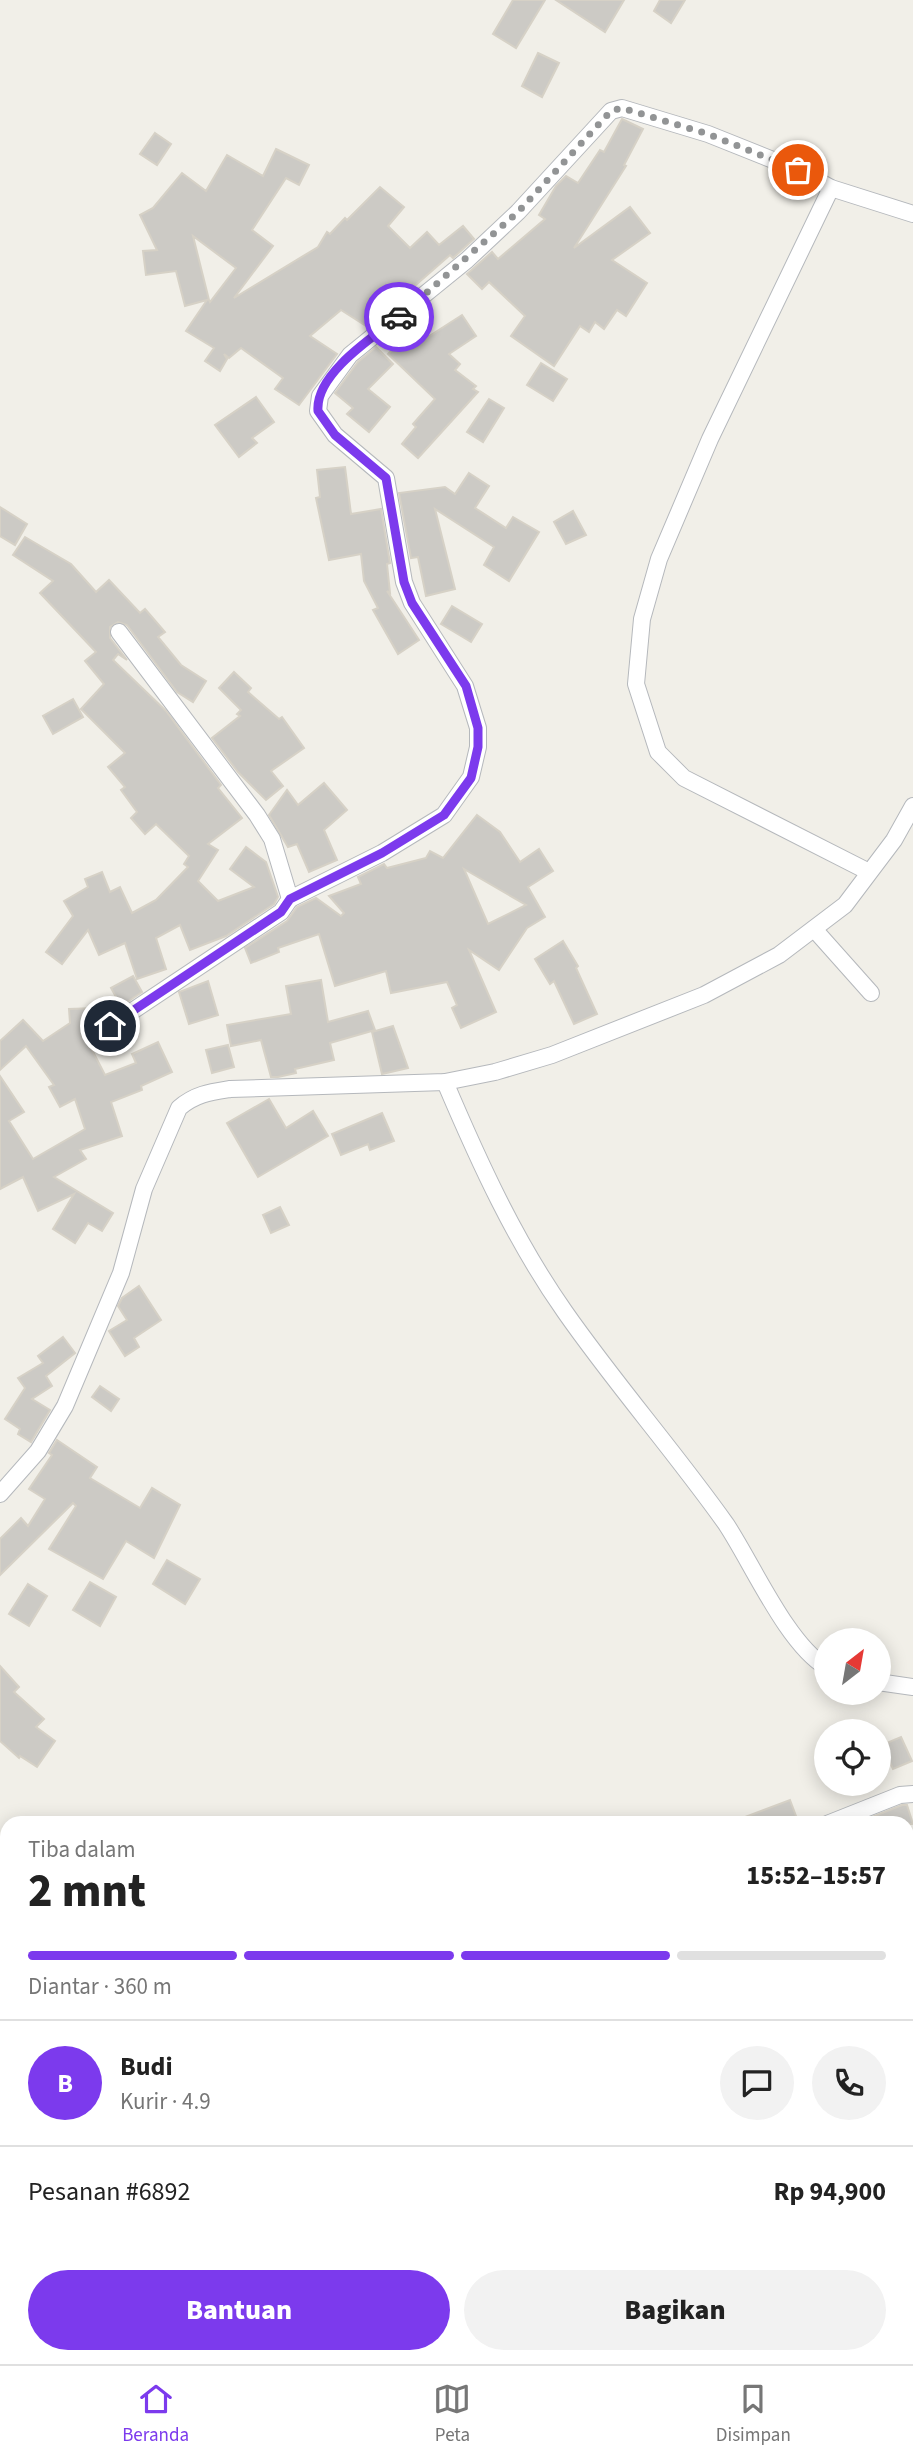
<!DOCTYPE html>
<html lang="id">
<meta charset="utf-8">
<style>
body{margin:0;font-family:"Source Sans 3",sans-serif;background:#f2f2f2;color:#222;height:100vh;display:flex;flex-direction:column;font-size:26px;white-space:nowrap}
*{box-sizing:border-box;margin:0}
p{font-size:23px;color:#767676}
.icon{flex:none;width:38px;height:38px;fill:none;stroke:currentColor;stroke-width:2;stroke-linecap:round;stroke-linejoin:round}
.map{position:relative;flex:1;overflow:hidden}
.panel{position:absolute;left:0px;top:1816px;width:914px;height:548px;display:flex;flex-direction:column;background:#fff;border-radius:21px 21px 0 0;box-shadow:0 4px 18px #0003}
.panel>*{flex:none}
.needle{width:46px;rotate:31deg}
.buttons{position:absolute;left:814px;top:1628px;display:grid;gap:14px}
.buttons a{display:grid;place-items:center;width:77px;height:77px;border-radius:50%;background:#fff;box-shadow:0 4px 18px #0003;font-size:35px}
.pin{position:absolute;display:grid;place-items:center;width:60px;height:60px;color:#fff;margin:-30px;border:4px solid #fff;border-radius:50%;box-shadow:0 2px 7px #0007}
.courier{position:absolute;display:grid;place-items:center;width:70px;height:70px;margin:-35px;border:5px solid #7c3aed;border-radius:50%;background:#fff;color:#222;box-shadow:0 2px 9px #0007}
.head em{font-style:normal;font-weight:800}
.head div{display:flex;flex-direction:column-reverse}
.head{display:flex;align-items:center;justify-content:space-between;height:119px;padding:0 28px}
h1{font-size:46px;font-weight:800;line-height:52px}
.bar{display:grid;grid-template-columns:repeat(4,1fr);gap:10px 7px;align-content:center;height:84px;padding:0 28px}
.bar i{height:9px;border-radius:5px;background:#e0e0e0}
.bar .on{background:#7c3aed}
.bar p{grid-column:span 4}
.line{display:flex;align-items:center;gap:18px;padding:0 28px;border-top:2px solid #e0e0e0}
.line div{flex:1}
.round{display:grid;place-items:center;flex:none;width:74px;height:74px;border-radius:37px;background:#f2f2f2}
.action{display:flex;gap:14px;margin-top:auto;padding:14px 28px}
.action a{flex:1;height:80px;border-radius:42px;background:#7c3aed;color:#fff;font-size:28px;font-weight:800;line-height:80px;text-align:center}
.action a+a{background:#f2f2f2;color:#222}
.tabs{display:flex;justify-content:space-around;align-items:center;height:98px;border-top:2px solid #e0e0e0;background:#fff;font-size:19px;color:#767676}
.tabs a{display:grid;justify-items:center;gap:4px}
.tabs .on{color:#7c3aed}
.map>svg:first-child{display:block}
.building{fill:#cccac5;stroke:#d6d1c6;stroke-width:2;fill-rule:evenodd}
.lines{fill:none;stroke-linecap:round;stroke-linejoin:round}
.minor-casing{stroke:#b5b8bc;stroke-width:18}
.secondary-casing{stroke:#b6babf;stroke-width:25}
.minor{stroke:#fff;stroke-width:16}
.secondary{stroke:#fff;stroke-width:23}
.done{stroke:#929495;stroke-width:7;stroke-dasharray:0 12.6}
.route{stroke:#7c3aed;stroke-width:9}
</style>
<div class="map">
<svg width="913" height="2364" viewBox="0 0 913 2364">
<rect width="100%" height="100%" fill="#f1efe8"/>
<g class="building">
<path d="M 513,0 L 545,0 L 516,48 L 493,34 Z"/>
<path d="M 556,0 L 624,0 L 605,32 Z"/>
<path d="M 660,0 L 685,0 L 671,23 L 654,11 Z"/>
<path d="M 538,53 L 559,63 L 542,97 L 522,86 Z"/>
<path d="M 622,119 L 643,129 L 624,165 L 626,166 L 574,248 L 630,207 L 650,233 L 612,260 L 647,283 L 626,316 L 617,310 L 604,329 L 595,322 L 589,332 L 580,326 L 554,366 L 511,336 L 525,316 L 489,282 L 482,289 L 467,274 L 492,252 L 498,259 L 545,219 L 539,215 L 556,186 L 566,176 L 578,183 L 600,150 L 604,152 Z"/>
<path d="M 155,133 L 171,144 L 157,165 L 140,154 Z"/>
<path d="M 276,149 L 309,165 L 299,185 L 286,178 L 252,230 L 273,246 L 234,298 L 318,247 L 327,232 L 330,234 L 345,218 L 347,220 L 380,187 L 404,207 L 388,226 L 410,248 L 427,232 L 439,245 L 463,226 L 474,239 L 453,258 L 450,255 L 402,297 L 395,289 L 366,326 L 341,310 L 310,336 L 337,354 L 299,405 L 275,389 L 283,378 L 241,348 L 229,358 L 224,354 L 227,359 L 220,371 L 205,361 L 214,348 L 186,331 L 207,300 L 185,306 L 176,271 L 146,275 L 143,251 L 157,250 L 140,215 L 153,208 L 182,173 L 206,191 L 227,155 L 263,176 ZM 193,236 L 236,268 L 210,302 L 209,300 Z"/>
<path d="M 462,315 L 476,336 L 449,354 L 460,364 L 455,370 L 476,386 L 473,389 L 478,392 L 418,458 L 402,444 L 416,427 L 413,424 L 435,399 L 388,354 L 411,332 L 420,342 Z"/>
<path d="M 376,347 L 393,364 L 368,389 L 390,407 L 369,432 L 347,414 L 353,408 L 335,393 L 358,362 Z"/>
<path d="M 541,363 L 567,379 L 553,401 L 527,385 Z"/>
<path d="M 256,397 L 274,422 L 252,438 L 257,443 L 239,457 L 215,425 Z"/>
<path d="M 489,399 L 504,408 L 483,442 L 467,432 Z"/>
<path d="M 345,467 L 351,514 L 381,509 L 390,563 L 387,564 L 390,593 L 387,591 L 419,640 L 398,654 L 373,610 L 378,608 L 364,581 L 361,554 L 329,560 L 316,498 L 320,497 L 317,470 Z"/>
<path d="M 469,473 L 489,486 L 475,508 L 506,528 L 513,517 L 539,532 L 509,581 L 484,565 L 494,547 L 435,509 L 455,589 L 426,596 L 418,557 L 411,558 L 399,493 L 445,487 L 455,494 Z"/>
<path d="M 0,507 L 27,524 L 15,545 L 0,536 Z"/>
<path d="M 573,511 L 586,535 L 566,544 L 554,522 Z"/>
<path d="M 25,537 L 71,564 L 96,592 L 109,580 L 140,613 L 145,609 L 165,632 L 158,637 L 181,665 L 206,681 L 193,702 L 177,692 L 127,625 L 118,622 L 110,627 L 110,638 L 127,660 L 118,654 L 113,660 L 166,711 L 221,785 L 218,788 L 242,818 L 208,844 L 218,850 L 198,881 L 218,901 L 254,887 L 230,869 L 246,847 L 266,862 L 278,897 L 274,904 L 226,936 L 190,950 L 180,925 L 156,938 L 166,969 L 137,979 L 125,943 L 99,955 L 88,930 L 62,964 L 46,952 L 73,916 L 64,901 L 88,887 L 85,879 L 102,872 L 110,892 L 120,887 L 132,913 L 156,900 L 188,867 L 184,864 L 189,856 L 156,824 L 145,834 L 131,818 L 137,812 L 121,790 L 125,787 L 108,767 L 125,753 L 81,709 L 104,684 L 85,661 L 96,652 L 40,593 L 53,581 L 13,555 Z"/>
<path d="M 452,606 L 482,624 L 471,642 L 441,624 Z"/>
<path d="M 234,672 L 251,688 L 248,692 L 279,719 L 282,717 L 304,748 L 271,771 L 283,786 L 266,800 L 238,772 L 212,738 L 240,716 L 237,714 L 241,710 L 219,688 Z"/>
<path d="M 73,699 L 83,717 L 53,734 L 43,716 Z"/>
<path d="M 324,783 L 347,810 L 324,830 L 337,860 L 309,872 L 297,844 L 288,847 L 269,815 L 287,790 L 298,805 Z"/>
<path d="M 477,815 L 500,832 L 520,862 L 539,849 L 553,871 L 528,887 L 545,917 L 527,928 L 499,970 L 469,950 L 496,1012 L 461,1028 L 452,1008 L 457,1005 L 447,982 L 391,993 L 386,971 L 335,986 L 319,934 L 278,948 L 279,952 L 251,963 L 245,948 L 287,921 L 297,907 L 316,898 L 341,916 L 344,913 L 329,896 L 361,884 L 358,877 L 384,864 L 387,868 L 426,858 L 430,851 L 443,858 ZM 464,869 L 526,905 L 488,924 Z"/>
<path d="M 563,941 L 578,966 L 576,968 L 597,1014 L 574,1024 L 554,981 L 550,984 L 535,959 Z"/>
<path d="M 133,976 L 142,992 L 121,1006 L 111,988 Z"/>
<path d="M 321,980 L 328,1022 L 368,1011 L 375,1030 L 330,1043 L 334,1060 L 295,1069 L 296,1073 L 278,1077 L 271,1077 L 261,1040 L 231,1046 L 227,1025 L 291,1014 L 286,986 Z"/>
<path d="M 208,981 L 218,1015 L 189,1024 L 179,992 Z"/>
<path d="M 95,1008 L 97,1040 L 87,1040 L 105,1075 L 136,1063 L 132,1054 L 158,1042 L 172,1072 L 141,1086 L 142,1090 L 111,1102 L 122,1136 L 80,1150 L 86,1159 L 54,1177 L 113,1213 L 102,1231 L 88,1223 L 75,1243 L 53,1229 L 74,1194 L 38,1211 L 23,1177 L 0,1189 L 0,1076 L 24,1112 L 9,1121 L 33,1159 L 85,1129 L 75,1099 L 60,1107 L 49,1087 L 54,1085 L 26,1046 L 0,1070 L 0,1041 L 23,1020 L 43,1041 L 70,1023 L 69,1009 Z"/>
<path d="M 393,1026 L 408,1068 L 382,1074 L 372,1032 Z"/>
<path d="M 228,1045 L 234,1067 L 212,1073 L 206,1050 Z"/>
<path d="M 269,1099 L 286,1128 L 313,1111 L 328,1136 L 258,1177 L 227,1123 Z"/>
<path d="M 382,1113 L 394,1141 L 370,1150 L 368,1144 L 341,1155 L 332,1134 Z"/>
<path d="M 280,1207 L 289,1225 L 271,1233 L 263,1215 Z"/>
<path d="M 139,1286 L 161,1320 L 134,1338 L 139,1347 L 125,1356 L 109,1331 L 127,1320 L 118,1306 L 122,1298 Z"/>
<path d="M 63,1337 L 75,1353 L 46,1376 L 52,1386 L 32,1399 L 50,1410 L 31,1442 L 18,1434 L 20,1429 L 5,1419 L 25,1388 L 18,1378 L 43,1363 L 38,1356 Z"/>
<path d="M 100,1386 L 119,1399 L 111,1411 L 92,1397 Z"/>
<path d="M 57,1440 L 97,1467 L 90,1478 L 140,1508 L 152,1488 L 180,1505 L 154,1558 L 126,1541 L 103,1579 L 49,1549 L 76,1506 L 73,1503 L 0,1575 L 0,1539 L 21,1518 L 28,1526 L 45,1499 L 29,1489 L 52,1455 L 49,1453 Z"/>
<path d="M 167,1560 L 200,1579 L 185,1604 L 153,1584 Z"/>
<path d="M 90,1582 L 116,1597 L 100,1626 L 73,1610 Z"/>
<path d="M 28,1584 L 47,1596 L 29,1626 L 9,1614 Z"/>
<path d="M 0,1666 L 19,1687 L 14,1692 L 44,1719 L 36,1727 L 55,1741 L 37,1767 L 20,1756 L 19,1758 L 0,1741 Z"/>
<path d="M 901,1737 L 912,1761 L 893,1769 L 882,1745 Z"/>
<path d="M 790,1800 L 799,1824 L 732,1824 L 732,1822 Z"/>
<path d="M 902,1805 L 907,1805 L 913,1824 L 875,1824 L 872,1817 Z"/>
</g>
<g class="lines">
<g class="minor-casing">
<g id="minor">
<path d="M 831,188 L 710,439 L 659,559 L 642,619 L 636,684 L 658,752 L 684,778 L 869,872"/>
<path d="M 119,632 L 257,815 L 272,839 L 290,899 L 382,853 L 444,815 L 471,777 L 478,747 L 478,728 L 465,686 L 412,603 L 404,582 L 386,478 L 335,435 L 318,411 L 320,396 L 350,355 L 467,260 L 518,212 L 611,111 L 622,108 L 708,134 L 798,170 L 831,188 L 913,214"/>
<path d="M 814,929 L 871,993"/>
<path d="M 110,1026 L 281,912 L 290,899"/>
<path d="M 445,1082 C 479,1162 515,1241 565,1312 C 616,1385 675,1452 726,1524 C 752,1563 787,1644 826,1667"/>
<path d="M 0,1494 L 38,1451 L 65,1406 L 121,1273 L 144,1189 L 179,1108 C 195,1094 211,1092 230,1089 L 445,1082 L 495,1072 L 552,1055 L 704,995 L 779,955 L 845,905 L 894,840 L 913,806"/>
<path d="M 878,1682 L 913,1687"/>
<path d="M 827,1824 L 900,1795 L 913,1794"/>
<path d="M 134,2364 L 145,2357"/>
</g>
</g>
<g class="secondary-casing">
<g id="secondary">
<path d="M 0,2173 L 7,2203"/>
<path d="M 220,2357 L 225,2364"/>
</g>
</g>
<use href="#minor" class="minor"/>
<use href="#secondary" class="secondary"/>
</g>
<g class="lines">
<path class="done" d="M 399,317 L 518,212 L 611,111 L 622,108 L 708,134 L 798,170"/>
<path class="route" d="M 110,1026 L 281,912 L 290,899 L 382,853 L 444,815 L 471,778 L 478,747 L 478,728 L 466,686 L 412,603 L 404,582 L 386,478 L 335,435 L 318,411 C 315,374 373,337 399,317"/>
</g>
</svg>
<div class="buttons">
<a><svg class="needle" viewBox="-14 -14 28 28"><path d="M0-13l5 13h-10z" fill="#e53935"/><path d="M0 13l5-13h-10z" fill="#767676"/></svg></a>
<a><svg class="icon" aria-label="locate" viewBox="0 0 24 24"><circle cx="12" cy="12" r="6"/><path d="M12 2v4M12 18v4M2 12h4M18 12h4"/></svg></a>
</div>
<div class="pin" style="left:798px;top:170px;background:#ea580c"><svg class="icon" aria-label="bag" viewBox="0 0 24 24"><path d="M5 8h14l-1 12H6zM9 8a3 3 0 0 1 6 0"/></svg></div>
<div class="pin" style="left:110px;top:1026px;background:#1f2937"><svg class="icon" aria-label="home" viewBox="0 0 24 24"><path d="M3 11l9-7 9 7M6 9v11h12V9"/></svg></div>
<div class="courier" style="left:399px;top:317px"><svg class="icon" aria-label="car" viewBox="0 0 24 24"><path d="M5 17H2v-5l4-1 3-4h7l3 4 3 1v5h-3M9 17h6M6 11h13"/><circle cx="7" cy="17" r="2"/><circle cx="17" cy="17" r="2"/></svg></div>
<section class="panel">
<div class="head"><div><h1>2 mnt</h1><p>Tiba dalam</p></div><em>15:52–15:57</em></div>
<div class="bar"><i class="on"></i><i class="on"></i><i class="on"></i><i></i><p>Diantar · 360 m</p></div>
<div class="line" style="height:126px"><b class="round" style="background:#7c3aed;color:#fff">B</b><div><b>Budi</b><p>Kurir · 4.9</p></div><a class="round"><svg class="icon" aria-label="chat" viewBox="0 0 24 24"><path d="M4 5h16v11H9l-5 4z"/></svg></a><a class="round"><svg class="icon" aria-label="phone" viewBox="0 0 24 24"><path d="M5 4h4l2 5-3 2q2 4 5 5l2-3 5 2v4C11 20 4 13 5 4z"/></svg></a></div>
<div class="line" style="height:91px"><div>Pesanan #6892</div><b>Rp 94,900</b></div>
<div class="action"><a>Bantuan</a><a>Bagikan</a></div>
</section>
</div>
<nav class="tabs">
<a class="on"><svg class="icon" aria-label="home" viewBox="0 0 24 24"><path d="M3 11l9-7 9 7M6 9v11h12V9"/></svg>Beranda</a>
<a><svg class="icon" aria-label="map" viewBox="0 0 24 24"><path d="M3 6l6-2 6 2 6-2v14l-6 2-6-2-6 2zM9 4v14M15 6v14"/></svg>Peta</a>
<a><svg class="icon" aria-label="saved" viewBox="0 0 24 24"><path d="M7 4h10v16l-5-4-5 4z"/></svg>Disimpan</a>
</nav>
